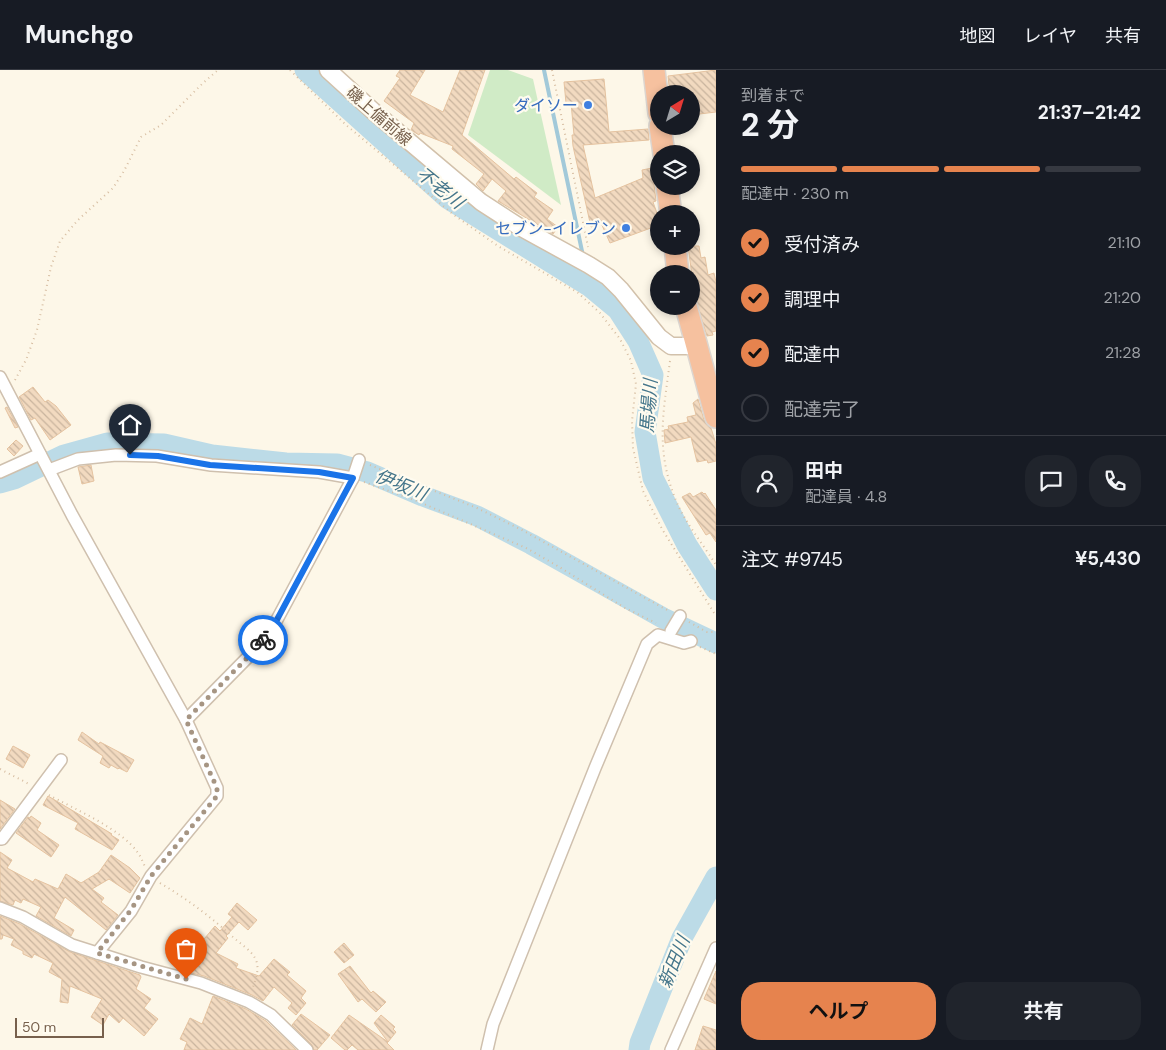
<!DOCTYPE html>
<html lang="ja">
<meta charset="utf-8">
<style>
body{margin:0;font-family:"DM Sans","Noto Sans JP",sans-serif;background:#20242c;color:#f1f3f6;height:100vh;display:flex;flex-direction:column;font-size:19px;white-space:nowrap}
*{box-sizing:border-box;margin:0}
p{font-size:16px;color:#9ea1a6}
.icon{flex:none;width:28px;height:28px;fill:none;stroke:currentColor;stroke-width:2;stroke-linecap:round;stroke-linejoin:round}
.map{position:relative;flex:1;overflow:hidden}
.details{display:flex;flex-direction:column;background:#171b24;width:450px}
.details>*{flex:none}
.needle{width:32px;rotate:38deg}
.buttons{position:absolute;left:650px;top:15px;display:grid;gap:10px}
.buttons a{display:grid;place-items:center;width:50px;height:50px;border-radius:50%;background:#171b24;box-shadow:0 2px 8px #0003;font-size:25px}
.scale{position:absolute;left:15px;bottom:12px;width:89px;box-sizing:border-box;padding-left:5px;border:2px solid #77604c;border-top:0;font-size:14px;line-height:18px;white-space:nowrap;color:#77604c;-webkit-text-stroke:4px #fffbef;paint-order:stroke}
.pin{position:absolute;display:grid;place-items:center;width:42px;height:42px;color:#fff;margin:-51px -21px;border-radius:50% 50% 50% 0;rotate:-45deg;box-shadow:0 0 5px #0007}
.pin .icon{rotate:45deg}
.courier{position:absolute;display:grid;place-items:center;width:50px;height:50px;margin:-25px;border:4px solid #1a73e8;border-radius:50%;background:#fff;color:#222;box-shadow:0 1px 6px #0007}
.summary em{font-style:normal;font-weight:700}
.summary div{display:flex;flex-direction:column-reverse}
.summary{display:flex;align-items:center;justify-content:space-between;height:85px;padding:0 25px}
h1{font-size:32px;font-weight:700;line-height:38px}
.bar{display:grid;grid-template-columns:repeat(4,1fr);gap:8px 5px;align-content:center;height:60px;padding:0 25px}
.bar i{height:6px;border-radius:4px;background:#363941}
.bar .active{background:#e6834e}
.bar p{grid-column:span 4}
.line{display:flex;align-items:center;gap:12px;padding:0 25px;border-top:1px solid #363941}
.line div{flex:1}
.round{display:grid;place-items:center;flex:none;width:52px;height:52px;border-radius:20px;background:#20242c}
ol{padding:0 25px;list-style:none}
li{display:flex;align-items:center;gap:15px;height:55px}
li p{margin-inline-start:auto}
li .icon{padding:5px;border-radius:50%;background:#e6834e;color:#111;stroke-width:4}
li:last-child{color:#9ea1a6}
li i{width:28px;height:28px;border:2px solid #363941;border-radius:50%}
.action{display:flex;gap:10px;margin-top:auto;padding:10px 25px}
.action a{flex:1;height:58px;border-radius:20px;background:#e6834e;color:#111;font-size:20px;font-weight:700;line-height:58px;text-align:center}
.action a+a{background:#20242c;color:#f1f3f6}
header{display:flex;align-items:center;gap:30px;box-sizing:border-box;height:70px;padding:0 25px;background:#171b24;border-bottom:1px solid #363941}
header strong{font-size:24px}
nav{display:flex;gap:28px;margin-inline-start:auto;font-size:18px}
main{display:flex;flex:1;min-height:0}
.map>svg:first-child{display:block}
.green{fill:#d0ebc6}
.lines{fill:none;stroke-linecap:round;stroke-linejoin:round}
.stream{stroke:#a2c9d9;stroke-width:4}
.river{stroke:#bcdbe7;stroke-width:21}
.building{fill:url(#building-back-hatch);stroke:#e5c3a0}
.street-casing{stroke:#cfc0ae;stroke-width:14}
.secondary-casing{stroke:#d2c1ab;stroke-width:19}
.highway-casing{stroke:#dcd6d0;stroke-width:24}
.path{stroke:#d7bea2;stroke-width:2;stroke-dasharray:1 4;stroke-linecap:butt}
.street{stroke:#fff;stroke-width:11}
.secondary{stroke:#fff;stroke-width:16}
.highway{stroke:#f6c19f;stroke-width:21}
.done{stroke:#a69583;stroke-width:5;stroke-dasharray:0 9}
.route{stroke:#1a73e8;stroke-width:6}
.shop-dot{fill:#3f7fe0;stroke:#fffbef;stroke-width:2}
.labels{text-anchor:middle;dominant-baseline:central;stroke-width:4.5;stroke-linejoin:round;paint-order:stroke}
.shop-label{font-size:16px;fill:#366cbe;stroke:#fffbef;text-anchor:end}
.street-label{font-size:16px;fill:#77604c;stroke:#fffbef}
.water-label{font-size:18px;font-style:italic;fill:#45768b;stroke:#fffbef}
</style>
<header>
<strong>Munchgo</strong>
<nav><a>地図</a><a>レイヤ</a><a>共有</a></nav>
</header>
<main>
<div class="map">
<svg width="716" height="980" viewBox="0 0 716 980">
<defs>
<pattern id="building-back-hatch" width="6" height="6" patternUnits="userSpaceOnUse" patternTransform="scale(1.25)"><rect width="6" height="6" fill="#f2dac0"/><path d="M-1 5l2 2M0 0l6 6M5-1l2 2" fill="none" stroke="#c9b49e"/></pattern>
</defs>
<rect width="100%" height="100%" fill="#fdf7e8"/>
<path class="green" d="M 490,0 L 508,0 L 533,9 L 561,135 L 468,65 Z"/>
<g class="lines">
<g class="stream">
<path d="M 544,0 L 583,186"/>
<path d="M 585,198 L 589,216"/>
</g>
<g class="river">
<path d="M 305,0 L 447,128 L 589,216 L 618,240 L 638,271 L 653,305 L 645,362 L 653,408 L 687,475 L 716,520"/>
<path d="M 0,413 L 14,409 L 64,385 L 107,373 L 164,374 L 212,385 L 286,393 L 337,394 L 367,402 L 423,426 L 477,446 L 531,474 L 663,548 L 716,573"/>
<path d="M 639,980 L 640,973 L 682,868 L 716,807"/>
</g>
</g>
<g class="building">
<path d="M 400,0 L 425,0 L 410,25 L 443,42 L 460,0 L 485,0 L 462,65 L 514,109 L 516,107 L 537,123 L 534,127 L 553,140 L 547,149 L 558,157 L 553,164 L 498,131 L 506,121 L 492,109 L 483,121 L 476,114 L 484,104 L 452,79 L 453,76 L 420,63 L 419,65 L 411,60 L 414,53 L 384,31 L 400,8 L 396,6 Z"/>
<path d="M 716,0 L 716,42 L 691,45 L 691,24 L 670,24 L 668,6 Z"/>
<path d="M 604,9 L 609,62 L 648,59 L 649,70 L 583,75 L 595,128 L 643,108 L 642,100 L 652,98 L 656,131 L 653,132 L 659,149 L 659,155 L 610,173 L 601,153 L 591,157 L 573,76 L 572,65 L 574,65 L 571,33 L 566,33 L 564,12 Z"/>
<path d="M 688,176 L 699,176 L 701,188 L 705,187 L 708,205 L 714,203 L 716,212 L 716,261 L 712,262 L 713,265 L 707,266 L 695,228 Z"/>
<path d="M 33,317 L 45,332 L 48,330 L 56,336 L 71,355 L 50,370 L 35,348 L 31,350 L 19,327 Z"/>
<path d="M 698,329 L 704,350 L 711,358 L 716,374 L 716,391 L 708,393 L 707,390 L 697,392 L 691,367 L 665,373 L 664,360 L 669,359 L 668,356 L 688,352 L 687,347 L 696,345 L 693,333 Z"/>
<path d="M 7,337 L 18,357 L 15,358 L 5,338 Z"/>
<path d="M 16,370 L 23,376 L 14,386 L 7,379 Z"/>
<path d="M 91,395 L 94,411 L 82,414 L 78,397 Z"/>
<path d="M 702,422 L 704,424 L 705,423 L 716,440 L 716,472 L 710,463 L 706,465 L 682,427 L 690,423 L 693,427 Z"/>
<path d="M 82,662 L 99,674 L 100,672 L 134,690 L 127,702 L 119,698 L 118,699 L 111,695 L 109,698 L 100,693 L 103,686 L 78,670 Z"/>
<path d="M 13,676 L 30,685 L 23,698 L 6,689 Z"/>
<path d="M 48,726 L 112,764 L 111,765 L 119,770 L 112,780 L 75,759 L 78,753 L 43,735 Z"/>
<path d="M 0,730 L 15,739 L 0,759 Z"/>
<path d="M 31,746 L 41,753 L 37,760 L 59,775 L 51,787 L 16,763 L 28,747 L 30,748 Z"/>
<path d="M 0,782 L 12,790 L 7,798 L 33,812 L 35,809 L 58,819 L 66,804 L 81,813 L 99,802 L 111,785 L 130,798 L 140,808 L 130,823 L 109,809 L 92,819 L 104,828 L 101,832 L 118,845 L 106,860 L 65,827 L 54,848 L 74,860 L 71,866 L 36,846 L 41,837 L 23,829 L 21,833 L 15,830 L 13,835 L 0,831 Z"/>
<path d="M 237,833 L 257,850 L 248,860 L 239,852 L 226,866 L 228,868 L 216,883 L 238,894 L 236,898 L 259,906 L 274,889 L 290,902 L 287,905 L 306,921 L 301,928 L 306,933 L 296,945 L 288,938 L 292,933 L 274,917 L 263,931 L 252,925 L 204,906 L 183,901 L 197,874 L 199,875 L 215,856 L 220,861 L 232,847 L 228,844 Z"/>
<path d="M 0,846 L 20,854 L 70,882 L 140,905 L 141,907 L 136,919 L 151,929 L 144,938 L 158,949 L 144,966 L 123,948 L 119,953 L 109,944 L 103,955 L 91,947 L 102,929 L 70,916 L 68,933 L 60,932 L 62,909 L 49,902 L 53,893 L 34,884 L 32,888 L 23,884 L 23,881 L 11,875 L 14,869 L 3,865 L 2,869 L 0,869 Z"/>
<path d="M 344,873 L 354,885 L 344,893 L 334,882 Z"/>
<path d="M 350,896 L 371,923 L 373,921 L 386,932 L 376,942 L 362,929 L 358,932 L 338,904 Z"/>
<path d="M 716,901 L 716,934 L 704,929 Z"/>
<path d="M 213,926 L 246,939 L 266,951 L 296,980 L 184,980 L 187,972 L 180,969 L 190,948 L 202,954 Z"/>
<path d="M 301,944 L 330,965 L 317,980 L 314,980 L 312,975 L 292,955 Z"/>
<path d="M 349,945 L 388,972 L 387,973 L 394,980 L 358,980 L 352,975 L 347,980 L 345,980 L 331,968 Z"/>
<path d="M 381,945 L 395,957 L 393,959 L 396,962 L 388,972 L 374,953 Z"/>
<path d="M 703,956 L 716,960 L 716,980 L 695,980 Z"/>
</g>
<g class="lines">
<g class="street-casing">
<g id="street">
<path d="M 0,307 L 72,445 L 186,650 L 217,718 L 217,726 L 151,806 L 131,841 L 97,883"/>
<path d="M 49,400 L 78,389 L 116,385 L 157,386 L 211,395 L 319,402 L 353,408"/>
<path d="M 0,402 L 40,384"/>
<path d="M 671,561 L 680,546"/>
<path d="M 186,650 L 250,585 L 273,557 L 353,408 L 359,390"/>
<path d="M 0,769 L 2,769 L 61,690"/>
<path d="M 0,838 L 23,847 L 72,875 L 141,897 L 201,913 L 249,932 L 271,945 L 307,980"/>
<path d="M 487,980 L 493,954 L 595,698 L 647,574 L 658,565 L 684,573 L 691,571"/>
<path d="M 671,980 L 716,878"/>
</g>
</g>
<g class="secondary-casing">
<path id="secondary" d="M 328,0 L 373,41 L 481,132 L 518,156 L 589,195 L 608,207 L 621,220 L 659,267 L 671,276 L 695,276"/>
</g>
<g class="highway-casing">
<g id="highway">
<path d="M 654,0 L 659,43"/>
<path d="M 660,56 L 664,84"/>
<path d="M 667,116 L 671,144"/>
<path d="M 675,176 L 678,204"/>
<path d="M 686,236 L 716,347"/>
</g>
</g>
<g class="path">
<path d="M 290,0 L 346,55 L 454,145 L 498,176 L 577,222 L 600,243 L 620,269 L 631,291 L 636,314 L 632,351 L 633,378 L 643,421 L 662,459 L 716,546"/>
<path d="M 552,0 L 588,177"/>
<path d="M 670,291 C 663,345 655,381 677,433 C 685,452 705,477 716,495"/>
<path d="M 15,310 L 26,290 L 37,260 L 51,197 L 60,171 L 78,150 L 113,118 L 124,101 L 141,67 L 161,55 L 203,13 L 218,0"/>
<path d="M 370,395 L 477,438 L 522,460 L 669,541"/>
<path d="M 364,412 L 417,431 L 526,478 L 556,495 L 625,538 L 656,553"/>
<path d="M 689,552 L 707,562 L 716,562"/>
<path d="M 700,577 L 716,584"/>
<path d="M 0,699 L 29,714"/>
<path d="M 49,725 C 74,739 122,759 138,783 C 141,787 143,792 145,797"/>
<path d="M 160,813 C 187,829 211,847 234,868 C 242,875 252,881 256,890 C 260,900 255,911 252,920"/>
</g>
<use href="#street" class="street"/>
<use href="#secondary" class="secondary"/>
<use href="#highway" class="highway"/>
</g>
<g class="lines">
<path class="done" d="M 186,909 L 97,883 L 131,840 L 151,806 L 217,726 L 217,718 L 186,650 L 250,585 L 263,570"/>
<path class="route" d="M 130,385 L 158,386 L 210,395 L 319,402 L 353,408 L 273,557 L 263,570"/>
</g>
<g class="shop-dot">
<circle cx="588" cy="35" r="5"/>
<circle cx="626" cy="158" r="5"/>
</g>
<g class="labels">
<g class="shop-label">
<text x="578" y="35">ダイソー</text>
<text x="616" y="158">セブン-イレブン</text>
</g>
<g class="street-label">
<text transform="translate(379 46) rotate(41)">磯上備前線</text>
</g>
<g class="water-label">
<text transform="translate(440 118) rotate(39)">不老川</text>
<text transform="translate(649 336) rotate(-86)">馬場川</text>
<text transform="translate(401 415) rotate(22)">伊坂川</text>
<text transform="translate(674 892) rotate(-68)">新田川</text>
</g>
</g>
</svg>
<div class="buttons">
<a><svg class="needle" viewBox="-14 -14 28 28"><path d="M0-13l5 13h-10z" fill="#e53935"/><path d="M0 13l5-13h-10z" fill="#9ea1a6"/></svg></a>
<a><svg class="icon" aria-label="layers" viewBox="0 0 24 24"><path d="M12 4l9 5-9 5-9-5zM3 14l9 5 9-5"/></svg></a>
<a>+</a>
<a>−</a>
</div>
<div class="scale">50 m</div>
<div class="pin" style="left:186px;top:909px;background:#ea580c"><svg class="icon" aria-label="bag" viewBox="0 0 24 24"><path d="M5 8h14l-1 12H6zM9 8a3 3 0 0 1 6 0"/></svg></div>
<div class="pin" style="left:130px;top:385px;background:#1f2937"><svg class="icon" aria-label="home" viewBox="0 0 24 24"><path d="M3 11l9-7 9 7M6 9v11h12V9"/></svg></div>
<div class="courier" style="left:263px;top:570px"><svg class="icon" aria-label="bike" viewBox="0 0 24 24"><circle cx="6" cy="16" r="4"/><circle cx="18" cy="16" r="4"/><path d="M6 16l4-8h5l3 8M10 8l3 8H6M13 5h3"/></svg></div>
</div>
<section class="details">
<div class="summary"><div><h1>2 分</h1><p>到着まで</p></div><em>21:37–21:42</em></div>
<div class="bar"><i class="active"></i><i class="active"></i><i class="active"></i><i></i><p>配達中 · 230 m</p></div>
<ol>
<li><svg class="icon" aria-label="check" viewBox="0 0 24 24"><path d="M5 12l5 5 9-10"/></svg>受付済み<p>21:10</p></li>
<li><svg class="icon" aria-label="check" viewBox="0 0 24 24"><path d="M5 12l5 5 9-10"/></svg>調理中<p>21:20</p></li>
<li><svg class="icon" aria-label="check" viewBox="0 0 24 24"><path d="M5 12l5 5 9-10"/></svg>配達中<p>21:28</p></li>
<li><i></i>配達完了</li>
</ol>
<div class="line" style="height:90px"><a class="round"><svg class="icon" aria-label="person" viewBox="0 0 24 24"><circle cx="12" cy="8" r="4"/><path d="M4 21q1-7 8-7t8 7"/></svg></a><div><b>田中</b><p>配達員 · 4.8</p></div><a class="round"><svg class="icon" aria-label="chat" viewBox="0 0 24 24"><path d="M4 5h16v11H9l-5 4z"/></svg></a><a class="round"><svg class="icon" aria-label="phone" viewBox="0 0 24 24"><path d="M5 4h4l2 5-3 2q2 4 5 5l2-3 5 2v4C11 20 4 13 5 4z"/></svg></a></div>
<div class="line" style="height:65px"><div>注文 #9745</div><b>¥5,430</b></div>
<div class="action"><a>ヘルプ</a><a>共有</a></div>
</section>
</main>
